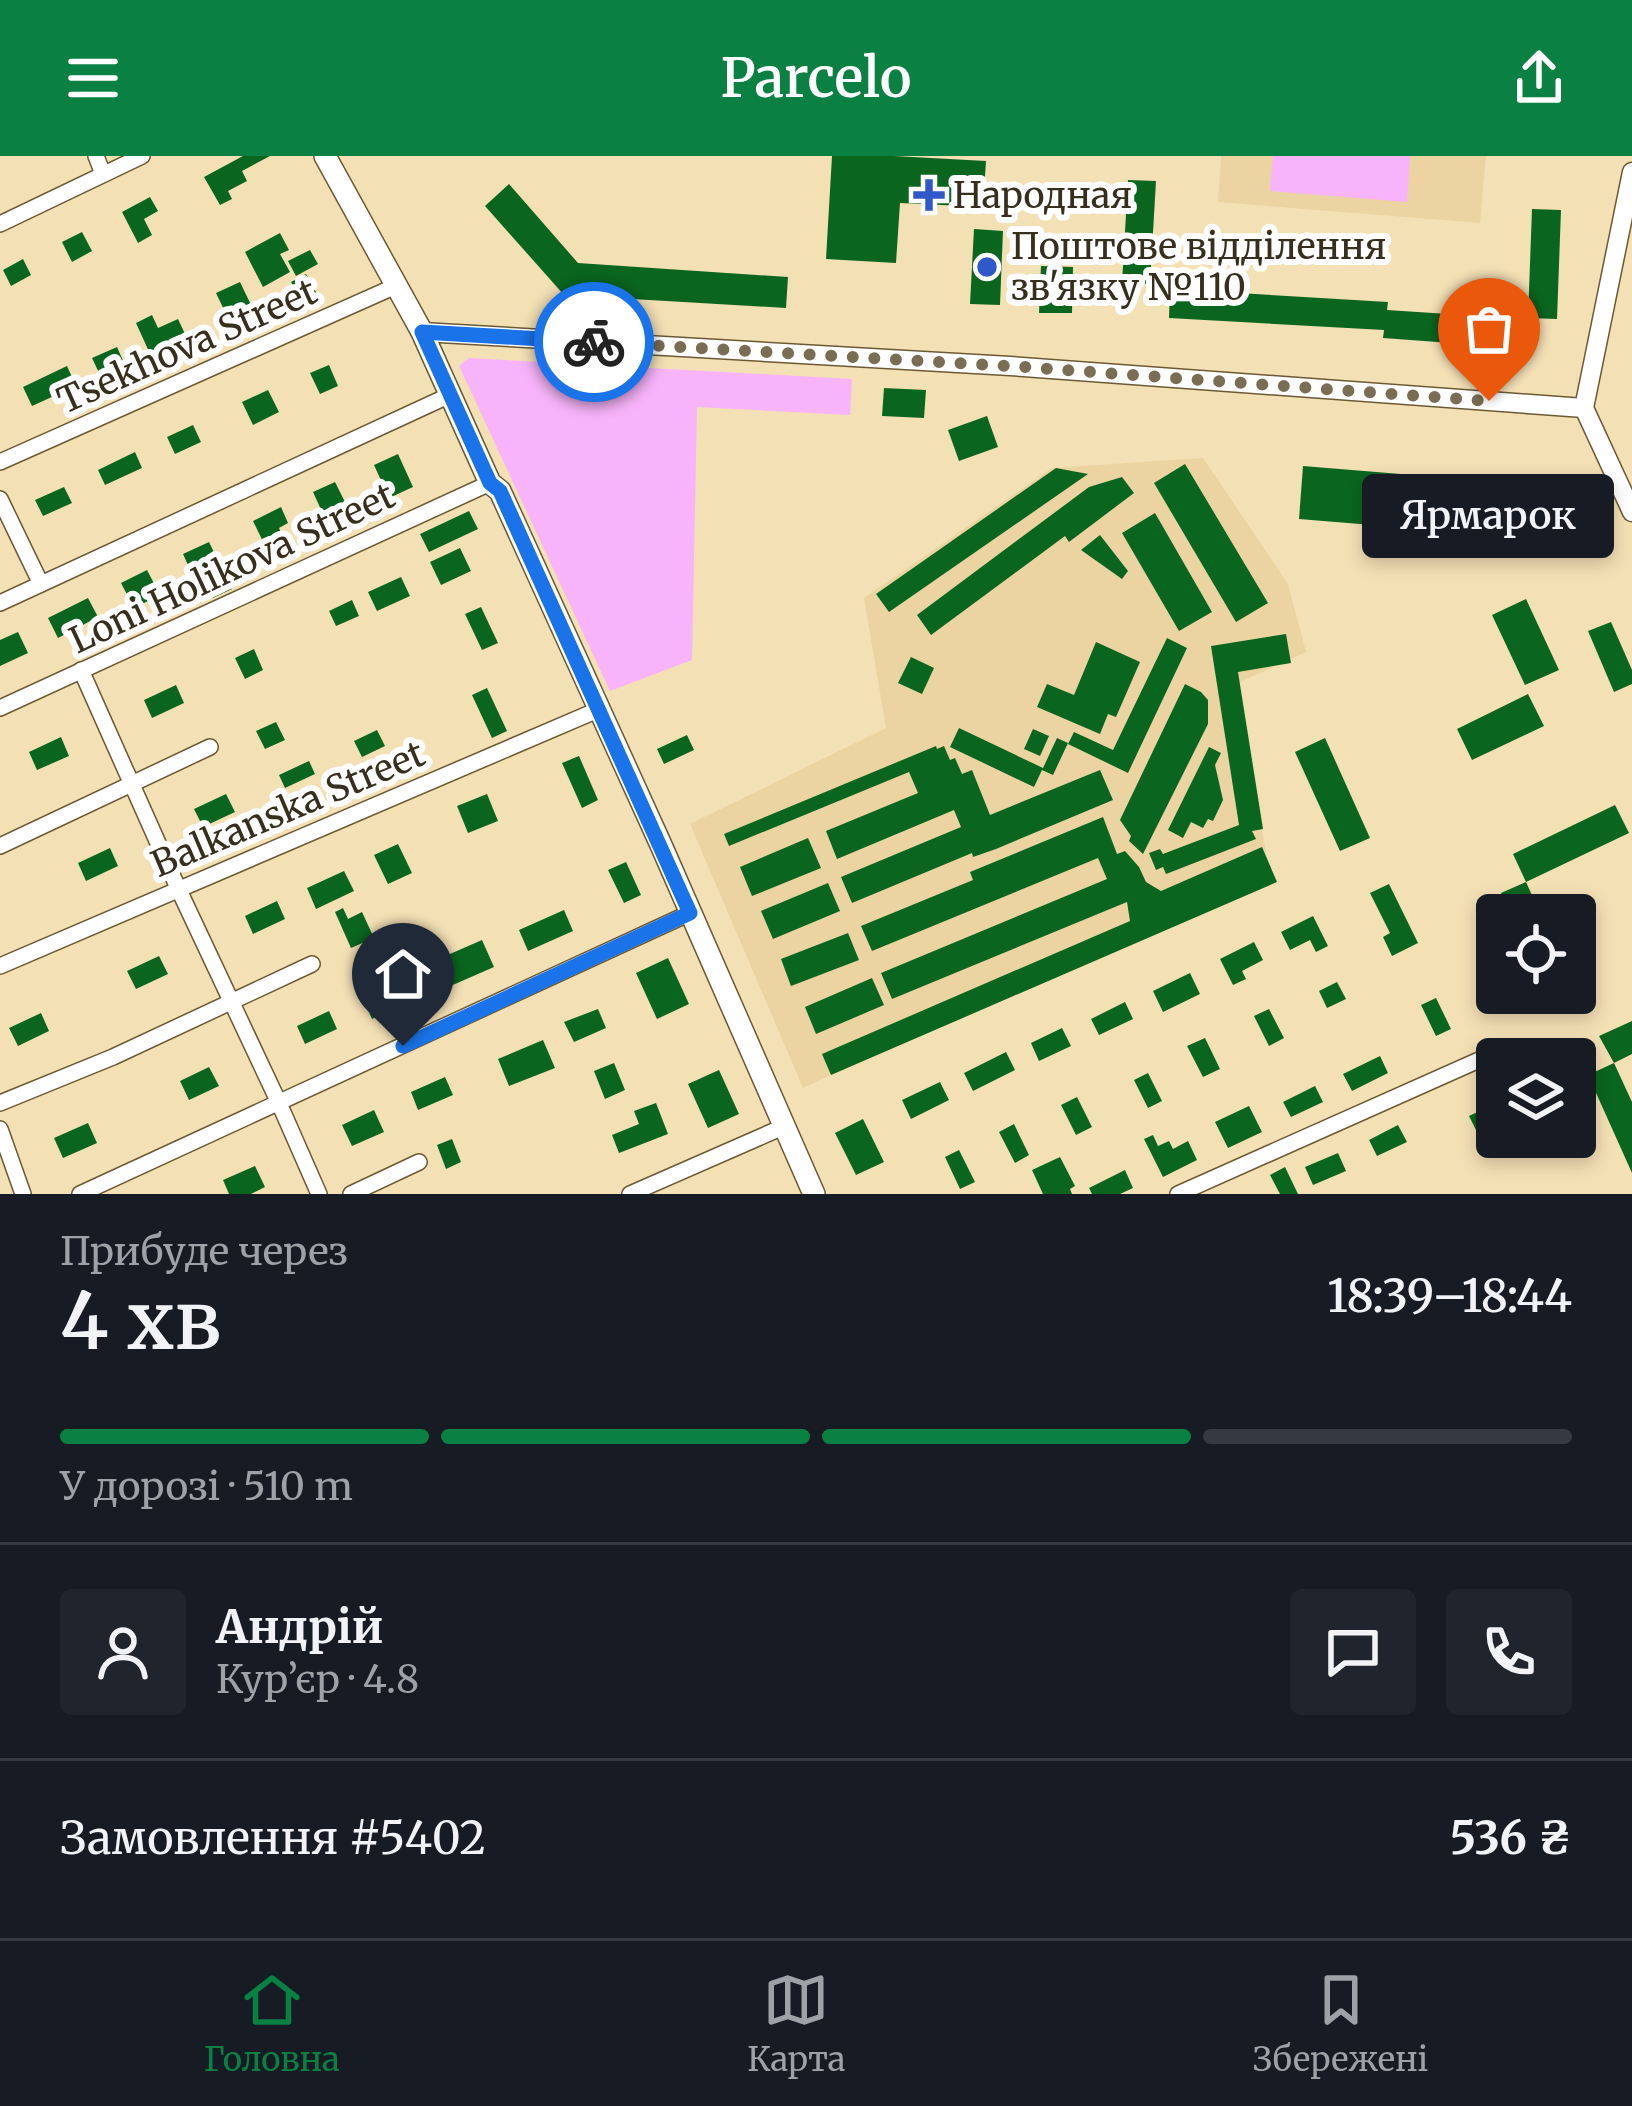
<!DOCTYPE html>
<html lang="uk">
<meta charset="utf-8">
<style>
body{margin:0;font-family:Merriweather,serif;background:#20242c;color:#f1f3f6;height:100vh;display:flex;flex-direction:column;font-size:45px;white-space:nowrap}
*{box-sizing:border-box;margin:0}
p{font-size:39px;color:#9ea1a6}
.icon{flex:none;width:66px;height:66px;fill:none;stroke:currentColor;stroke-width:2;stroke-linecap:round;stroke-linejoin:round}
.map{position:relative;height:1038px;overflow:hidden}
.details{display:flex;flex-direction:column;background:#171b24;flex:1}
.details>*{flex:none}
.fabs{position:absolute;left:1476px;top:738px;display:grid;gap:24px}
.fabs a{display:grid;place-items:center;width:120px;height:120px;border-radius:12px;background:#171b24;box-shadow:0 6px 18px #0003;font-size:60px}
.pin{position:absolute;display:grid;place-items:center;width:102px;height:102px;color:#fff;margin:-123px -51px;border-radius:50% 50% 50% 0;rotate:-45deg;box-shadow:0 0 12px #0007}
.pin .icon{rotate:45deg}
.courier{position:absolute;display:grid;place-items:center;width:120px;height:120px;margin:-60px;border:9px solid #1a73e8;border-radius:50%;background:#fff;color:#222;box-shadow:0 3px 15px #0007}
.bubble{position:absolute;height:84px;border-radius:12px;background:#171b24;box-shadow:0 6px 18px #0003;font-size:39px;font-weight:600;line-height:84px;text-align:center}
.summary em{font-style:normal;font-weight:600}
.summary div{display:flex;flex-direction:column-reverse}
.summary{display:flex;align-items:center;justify-content:space-between;height:204px;padding:0 60px}
h1{font-size:78px;font-weight:600;line-height:90px}
.bar{display:grid;grid-template-columns:repeat(4,1fr);gap:18px 12px;align-content:center;height:144px;padding:0 60px}
.bar i{height:15px;border-radius:9px;background:#363941}
.bar .on{background:#0b8043}
.bar p{grid-column:span 4}
.line{display:flex;align-items:center;gap:30px;padding:0 60px;border-top:3px solid #363941}
.line div{flex:1}
.round{display:grid;place-items:center;flex:none;width:126px;height:126px;border-radius:12px;background:#20242c}
header{display:flex;justify-content:space-between;align-items:center;height:156px;padding:0 60px;background:#0b8043;color:#fff;font-size:54px;font-weight:600}
.dock{display:flex;justify-content:space-around;align-items:center;height:168px;border-top:3px solid #363941;background:#171b24;font-size:33px;color:#9ea1a6}
.dock a{display:grid;justify-items:center;gap:6px}
.dock .on{color:#0b8043}
.map>svg:first-child{display:block}
.built{fill:#ebd4a2}
.green{fill:#f8b4fa}
.building{fill:#0a661f}
.lines{fill:none;stroke-linecap:round;stroke-linejoin:round}
.minor-casing{stroke:#6b5933;stroke-width:18}
.tertiary-casing{stroke:#6b5933;stroke-width:21}
.secondary-casing{stroke:#6b5933;stroke-width:24}
.minor{stroke:#fff;stroke-width:15}
.tertiary{stroke:#fff;stroke-width:18}
.secondary{stroke:#fff;stroke-width:21}
.done{stroke:#796d53;stroke-width:12;stroke-dasharray:0 21.6}
.route{stroke:#1a73e8;stroke-width:15}
.poi-dot{fill:#3158c8;stroke:#fff;stroke-width:4.5}
.labels{text-anchor:middle;dominant-baseline:central;stroke-width:12;stroke-linejoin:round;paint-order:stroke}
.poi-label{font-size:36px;fill:#372f1e;stroke:#fff;text-anchor:start}
.street-label{font-size:36px;fill:#372f1e;stroke:#fff}
</style>
<header><svg class="icon" aria-label="menu" viewBox="0 0 24 24"><path d="M4 6h16M4 12h16M4 18h16"/></svg>Parcelo<svg class="icon" aria-label="share" viewBox="0 0 24 24"><path d="M12 15V3M7 8l5-5 5 5M5 13v7h14v-7"/></svg></header>
<div class="map">
<svg width="1632" height="1038" viewBox="0 0 1632 1038">
<rect width="100%" height="100%" fill="#f4e0b5"/>
<g class="built">
<path d="M 1221,0 L 1486,0 L 1480,67 L 1218,46 Z"/>
<path d="M 1203,302 L 1288,428 L 1306,496 L 1236,528 L 1270,719 L 803,932 L 690,668 L 886,572 L 864,442 L 1052,312 Z"/>
</g>
<g class="green">
<path d="M 1273,0 L 1410,0 L 1407,46 L 1270,35 Z"/>
<path d="M 469,202 L 852,223 L 850,259 L 697,251 L 692,504 L 610,535 L 459,210 Z"/>
</g>
<g class="building">
<path d="M 243,0 L 270,0 L 242,15 L 247,25 L 228,35 L 232,43 L 220,49 L 204,21 Z"/>
<path d="M 832,0 L 894,0 L 986,5 L 983,51 L 900,47 L 896,107 L 826,103 Z"/>
<path d="M 1128,24 L 1156,25 L 1150,128 L 1122,127 Z"/>
<path d="M 509,28 L 578,107 L 788,121 L 786,152 L 564,139 L 485,50 Z"/>
<path d="M 150,41 L 158,55 L 144,63 L 152,79 L 138,87 L 122,56 Z"/>
<path d="M 1532,53 L 1561,54 L 1557,163 L 1528,162 Z"/>
<path d="M 974,73 L 1003,75 L 1000,149 L 970,148 Z"/>
<path d="M 82,76 L 92,95 L 72,106 L 62,86 Z"/>
<path d="M 280,77 L 289,94 L 280,98 L 290,116 L 263,131 L 245,96 Z"/>
<path d="M 310,94 L 318,108 L 296,120 L 288,105 Z"/>
<path d="M 23,103 L 31,119 L 11,130 L 3,114 Z"/>
<path d="M 1041,110 L 1073,111 L 1072,157 L 1039,157 Z"/>
<path d="M 306,118 L 322,147 L 307,155 L 291,126 Z"/>
<path d="M 240,126 L 252,151 L 228,162 L 216,137 Z"/>
<path d="M 1170,133 L 1388,146 L 1387,154 L 1494,161 L 1492,190 L 1383,182 L 1384,174 L 1169,162 Z"/>
<path d="M 152,159 L 158,172 L 178,163 L 186,180 L 165,189 L 167,193 L 151,200 L 136,167 Z"/>
<path d="M 117,191 L 124,207 L 100,219 L 92,202 Z"/>
<path d="M 329,209 L 338,230 L 320,238 L 310,217 Z"/>
<path d="M 67,210 L 76,230 L 32,250 L 23,231 Z"/>
<path d="M 884,232 L 926,234 L 924,262 L 882,260 Z"/>
<path d="M 268,234 L 279,256 L 253,269 L 242,246 Z"/>
<path d="M 987,260 L 998,291 L 959,305 L 948,274 Z"/>
<path d="M 193,269 L 201,286 L 175,298 L 167,281 Z"/>
<path d="M 135,296 L 142,312 L 105,329 L 98,314 Z"/>
<path d="M 398,298 L 413,331 L 389,342 L 374,309 Z"/>
<path d="M 1185,308 L 1268,447 L 1236,466 L 1154,327 Z"/>
<path d="M 1303,310 L 1413,319 L 1409,372 L 1299,363 Z"/>
<path d="M 1056,312 L 1088,318 L 889,456 L 876,438 Z"/>
<path d="M 1122,321 L 1134,337 L 1069,386 L 1065,380 L 931,479 L 917,459 L 1089,331 Z"/>
<path d="M 335,326 L 346,348 L 323,358 L 313,336 Z"/>
<path d="M 64,331 L 72,347 L 43,360 L 35,344 Z"/>
<path d="M 281,351 L 288,367 L 279,372 L 286,388 L 268,396 L 253,365 Z"/>
<path d="M 469,355 L 478,373 L 429,396 L 420,378 Z"/>
<path d="M 1155,357 L 1212,456 L 1179,475 L 1122,377 Z"/>
<path d="M 1100,379 L 1128,415 L 1122,423 L 1081,394 Z"/>
<path d="M 209,386 L 232,433 L 213,442 L 200,416 L 193,420 L 183,398 Z"/>
<path d="M 460,392 L 471,415 L 441,429 L 430,406 Z"/>
<path d="M 147,414 L 160,439 L 134,452 L 121,427 Z"/>
<path d="M 401,421 L 410,440 L 377,455 L 368,436 Z"/>
<path d="M 88,442 L 98,461 L 58,482 L 48,462 Z"/>
<path d="M 1526,443 L 1559,514 L 1525,529 L 1492,459 Z"/>
<path d="M 352,444 L 359,460 L 336,470 L 329,455 Z"/>
<path d="M 481,451 L 498,487 L 482,494 L 465,458 Z"/>
<path d="M 1611,466 L 1632,514 L 1632,528 L 1614,536 L 1588,475 Z"/>
<path d="M 18,476 L 28,497 L 0,510 L 0,484 Z"/>
<path d="M 1286,478 L 1291,507 L 1238,516 L 1263,673 L 1252,675 L 1256,683 L 1166,718 L 1163,711 L 1156,714 L 1149,697 L 1160,693 L 1163,698 L 1239,669 L 1211,490 Z"/>
<path d="M 1167,482 L 1187,492 L 1128,617 L 1068,588 L 1074,576 L 1113,594 Z"/>
<path d="M 1096,486 L 1140,506 L 1116,561 L 1108,558 L 1100,578 L 1037,551 L 1047,528 L 1074,539 Z"/>
<path d="M 254,493 L 263,514 L 245,523 L 235,502 Z"/>
<path d="M 911,501 L 934,512 L 922,538 L 898,527 Z"/>
<path d="M 1185,528 L 1201,536 L 1208,544 L 1208,568 L 1143,698 L 1129,685 L 1131,680 L 1120,664 Z"/>
<path d="M 176,529 L 184,547 L 152,562 L 144,544 Z"/>
<path d="M 487,532 L 507,575 L 492,582 L 472,539 Z"/>
<path d="M 1528,538 L 1544,570 L 1472,604 L 1457,573 Z"/>
<path d="M 276,566 L 285,584 L 265,593 L 256,575 Z"/>
<path d="M 959,572 L 1043,612 L 1057,582 L 1068,587 L 1053,619 L 1042,614 L 1034,631 L 950,591 Z"/>
<path d="M 1033,573 L 1049,580 L 1040,600 L 1024,593 Z"/>
<path d="M 377,574 L 385,590 L 362,601 L 354,585 Z"/>
<path d="M 687,579 L 694,594 L 664,608 L 657,593 Z"/>
<path d="M 61,581 L 69,600 L 37,614 L 29,596 Z"/>
<path d="M 1325,582 L 1370,682 L 1340,695 L 1295,596 Z"/>
<path d="M 936,590 L 937,593 L 944,590 L 950,604 L 955,602 L 962,618 L 972,614 L 990,659 L 1100,614 L 1113,644 L 996,693 L 973,701 L 972,697 L 852,747 L 841,721 L 961,671 L 954,654 L 837,703 L 826,675 L 918,637 L 909,616 L 729,690 L 724,678 Z"/>
<path d="M 1209,591 L 1221,597 L 1215,609 L 1223,644 L 1213,665 L 1208,663 L 1203,672 L 1191,666 L 1183,682 L 1168,674 Z"/>
<path d="M 579,600 L 598,644 L 582,652 L 562,607 Z"/>
<path d="M 309,605 L 315,618 L 285,632 L 279,619 Z"/>
<path d="M 226,638 L 235,656 L 203,671 L 194,653 Z"/>
<path d="M 487,638 L 498,665 L 468,677 L 457,650 Z"/>
<path d="M 1615,649 L 1629,677 L 1526,726 L 1513,698 Z"/>
<path d="M 1103,661 L 1117,698 L 1125,695 L 1139,711 L 1146,726 L 1161,735 L 1262,691 L 1277,726 L 831,919 L 822,898 L 1130,765 L 1127,746 L 892,843 L 881,817 L 1107,723 L 1098,702 L 872,795 L 861,770 L 973,724 L 970,716 Z"/>
<path d="M 808,682 L 821,712 L 752,740 L 740,711 Z"/>
<path d="M 398,688 L 412,717 L 388,728 L 374,699 Z"/>
<path d="M 110,692 L 118,710 L 86,725 L 78,707 Z"/>
<path d="M 626,706 L 641,739 L 624,747 L 608,714 Z"/>
<path d="M 344,715 L 354,735 L 316,753 L 307,732 Z"/>
<path d="M 1526,726 L 1541,759 L 1511,759 L 1501,737 Z"/>
<path d="M 828,727 L 840,755 L 773,783 L 761,755 Z"/>
<path d="M 1389,728 L 1418,787 L 1392,800 L 1383,781 L 1390,777 L 1370,737 Z"/>
<path d="M 277,745 L 285,763 L 253,778 L 245,760 Z"/>
<path d="M 343,752 L 348,763 L 362,756 L 374,782 L 351,792 L 335,756 Z"/>
<path d="M 564,754 L 573,775 L 528,795 L 519,774 Z"/>
<path d="M 1313,760 L 1328,790 L 1316,796 L 1310,784 L 1290,794 L 1281,776 Z"/>
<path d="M 848,777 L 859,804 L 791,830 L 781,803 Z"/>
<path d="M 482,784 L 494,811 L 439,835 L 427,808 Z"/>
<path d="M 1254,786 L 1263,804 L 1242,815 L 1246,823 L 1233,829 L 1220,803 Z"/>
<path d="M 159,800 L 168,818 L 136,833 L 127,815 Z"/>
<path d="M 668,802 L 689,848 L 657,863 L 636,817 Z"/>
<path d="M 1190,817 L 1200,838 L 1163,856 L 1153,835 Z"/>
<path d="M 872,822 L 884,849 L 816,878 L 805,851 Z"/>
<path d="M 1337,826 L 1346,843 L 1327,852 L 1319,835 Z"/>
<path d="M 398,830 L 406,848 L 372,863 L 364,845 Z"/>
<path d="M 1436,842 L 1451,873 L 1436,880 L 1421,849 Z"/>
<path d="M 1125,846 L 1133,863 L 1099,879 L 1091,863 Z"/>
<path d="M 598,853 L 606,872 L 574,886 L 564,866 Z"/>
<path d="M 1269,853 L 1284,882 L 1269,890 L 1254,860 Z"/>
<path d="M 329,855 L 337,873 L 305,888 L 297,870 Z"/>
<path d="M 41,857 L 49,875 L 18,890 L 9,872 Z"/>
<path d="M 1632,865 L 1632,898 L 1614,907 L 1599,880 Z"/>
<path d="M 1062,872 L 1071,890 L 1039,905 L 1031,887 Z"/>
<path d="M 1205,882 L 1220,913 L 1203,921 L 1187,890 Z"/>
<path d="M 543,884 L 555,912 L 509,930 L 498,903 Z"/>
<path d="M 1006,896 L 1015,914 L 973,935 L 964,917 Z"/>
<path d="M 1380,900 L 1388,917 L 1352,935 L 1343,918 Z"/>
<path d="M 614,907 L 625,934 L 605,943 L 594,915 Z"/>
<path d="M 1614,907 L 1632,946 L 1632,1017 L 1588,919 Z"/>
<path d="M 209,911 L 219,930 L 189,944 L 180,925 Z"/>
<path d="M 719,914 L 739,958 L 708,972 L 688,928 Z"/>
<path d="M 1148,917 L 1162,945 L 1148,952 L 1134,924 Z"/>
<path d="M 445,921 L 453,939 L 418,954 L 411,936 Z"/>
<path d="M 940,926 L 949,944 L 911,963 L 902,944 Z"/>
<path d="M 1315,930 L 1323,946 L 1291,961 L 1283,946 Z"/>
<path d="M 1077,941 L 1092,971 L 1076,979 L 1061,949 Z"/>
<path d="M 656,947 L 668,978 L 619,997 L 612,979 L 639,968 L 634,955 Z"/>
<path d="M 1249,950 L 1262,976 L 1228,992 L 1215,966 Z"/>
<path d="M 1486,952 L 1497,975 L 1497,981 L 1502,986 L 1486,994 L 1469,960 Z"/>
<path d="M 374,954 L 384,976 L 352,990 L 342,969 Z"/>
<path d="M 863,963 L 884,1006 L 856,1019 L 835,977 Z"/>
<path d="M 88,967 L 97,987 L 63,1002 L 54,982 Z"/>
<path d="M 1014,968 L 1029,999 L 1015,1007 L 999,976 Z"/>
<path d="M 1398,969 L 1407,986 L 1377,1000 L 1369,984 Z"/>
<path d="M 1153,979 L 1158,990 L 1169,985 L 1173,993 L 1188,985 L 1197,1004 L 1163,1021 L 1144,983 Z"/>
<path d="M 452,983 L 461,1006 L 446,1013 L 437,989 Z"/>
<path d="M 959,994 L 975,1026 L 960,1033 L 945,1001 Z"/>
<path d="M 1338,997 L 1346,1015 L 1313,1029 L 1305,1011 Z"/>
<path d="M 1060,1001 L 1075,1030 L 1070,1033 L 1072,1038 L 1043,1038 L 1032,1014 Z"/>
<path d="M 255,1010 L 265,1031 L 251,1038 L 229,1038 L 223,1024 Z"/>
<path d="M 1285,1011 L 1298,1038 L 1280,1038 L 1270,1019 Z"/>
<path d="M 1125,1014 L 1133,1032 L 1120,1038 L 1092,1038 L 1089,1032 Z"/>
</g>
<g class="lines">
<g class="minor-casing">
<g id="minor">
<path d="M 96,0 L 103,18"/>
<path d="M 0,68 L 142,0"/>
<path d="M 0,306 L 398,129"/>
<path d="M 0,343 L 41,428"/>
<path d="M 0,447 L 450,239"/>
<path d="M 81,514 L 178,732 L 279,947 L 319,1038"/>
<path d="M 0,552 L 490,327"/>
<path d="M 0,690 L 210,591"/>
<path d="M 0,810 L 600,553"/>
<path d="M 0,947 L 113,901 L 312,808"/>
<path d="M 0,973 L 23,1038"/>
<path d="M 80,1038 L 690,757"/>
<path d="M 351,1038 L 419,1006"/>
<path d="M 630,1038 L 783,971"/>
<path d="M 1178,1038 L 1479,904"/>
</g>
</g>
<g class="tertiary-casing">
<g id="tertiary">
<path d="M 1632,16 L 1584,252 L 1632,356"/>
<path d="M 422,176 L 1010,210 L 1584,252"/>
</g>
</g>
<g class="secondary-casing">
<path id="secondary" d="M 325,0 L 422,176 L 490,327 L 500,335 L 661,689 L 814,1038"/>
</g>
<use href="#minor" class="minor"/>
<use href="#tertiary" class="tertiary"/>
<use href="#secondary" class="secondary"/>
</g>
<g class="lines">
<path class="done" d="M 594,186 L 1010,210 L 1489,245"/>
<path class="route" d="M 403,890 L 690,757 L 500,335 L 490,327 L 422,176 L 594,186"/>
</g>
<g class="poi-dot">
<path d="M923 21h12v12h12v12h-12v12h-12v-12h-12v-12h12z"/>
<circle cx="987" cy="111" r="12"/>
</g>
<g class="labels">
<g class="poi-label">
<text x="953" y="39">Народная</text>
<text x="1011" y="90">Поштове відділення<tspan x="1011" dy="41">зв'язку №110</tspan></text>
</g>
<g class="street-label">
<text transform="translate(187 190) rotate(-24)">Tsekhova Street</text>
<text transform="translate(232 412) rotate(-25)">Loni Holikova Street</text>
<text transform="translate(288 653) rotate(-23)">Balkanska Street</text>
</g>
</g>
</svg>
<div class="fabs">
<a><svg class="icon" aria-label="locate" viewBox="0 0 24 24"><circle cx="12" cy="12" r="6"/><path d="M12 2v4M12 18v4M2 12h4M18 12h4"/></svg></a>
<a><svg class="icon" aria-label="layers" viewBox="0 0 24 24"><path d="M12 4l9 5-9 5-9-5zM3 14l9 5 9-5"/></svg></a>
</div>
<div class="pin" style="left:1489px;top:245px;background:#ea580c"><svg class="icon" aria-label="bag" viewBox="0 0 24 24"><path d="M5 8h14l-1 12H6zM9 8a3 3 0 0 1 6 0"/></svg></div>
<div class="pin" style="left:403px;top:890px;background:#1f2937"><svg class="icon" aria-label="home" viewBox="0 0 24 24"><path d="M3 11l9-7 9 7M6 9v11h12V9"/></svg></div>
<div class="courier" style="left:594px;top:186px"><svg class="icon" aria-label="bike" viewBox="0 0 24 24"><circle cx="6" cy="16" r="4"/><circle cx="18" cy="16" r="4"/><path d="M6 16l4-8h5l3 8M10 8l3 8H6M13 5h3"/></svg></div>
<div class="bubble" style="left:1362px;top:318px;width:252px">Ярмарок</div>
</div>
<section class="details">
<div class="summary"><div><h1>4 хв</h1><p>Прибуде через</p></div><em>18:39–18:44</em></div>
<div class="bar"><i class="on"></i><i class="on"></i><i class="on"></i><i></i><p>У дорозі · 510 m</p></div>
<div class="line" style="height:216px"><a class="round"><svg class="icon" aria-label="person" viewBox="0 0 24 24"><circle cx="12" cy="8" r="4"/><path d="M4 21q1-7 8-7t8 7"/></svg></a><div><b>Андрій</b><p>Кур’єр · 4.8</p></div><a class="round"><svg class="icon" aria-label="chat" viewBox="0 0 24 24"><path d="M4 5h16v11H9l-5 4z"/></svg></a><a class="round"><svg class="icon" aria-label="phone" viewBox="0 0 24 24"><path d="M5 4h4l2 5-3 2q2 4 5 5l2-3 5 2v4C11 20 4 13 5 4z"/></svg></a></div>
<div class="line" style="height:156px"><div>Замовлення #5402</div><b>536 ₴</b></div>
</section>
<nav class="dock">
<a class="on"><svg class="icon" aria-label="home" viewBox="0 0 24 24"><path d="M3 11l9-7 9 7M6 9v11h12V9"/></svg>Головна</a>
<a><svg class="icon" aria-label="map" viewBox="0 0 24 24"><path d="M3 6l6-2 6 2 6-2v14l-6 2-6-2-6 2zM9 4v14M15 6v14"/></svg>Карта</a>
<a><svg class="icon" aria-label="saved" viewBox="0 0 24 24"><path d="M7 4h10v16l-5-4-5 4z"/></svg>Збережені</a>
</nav>
